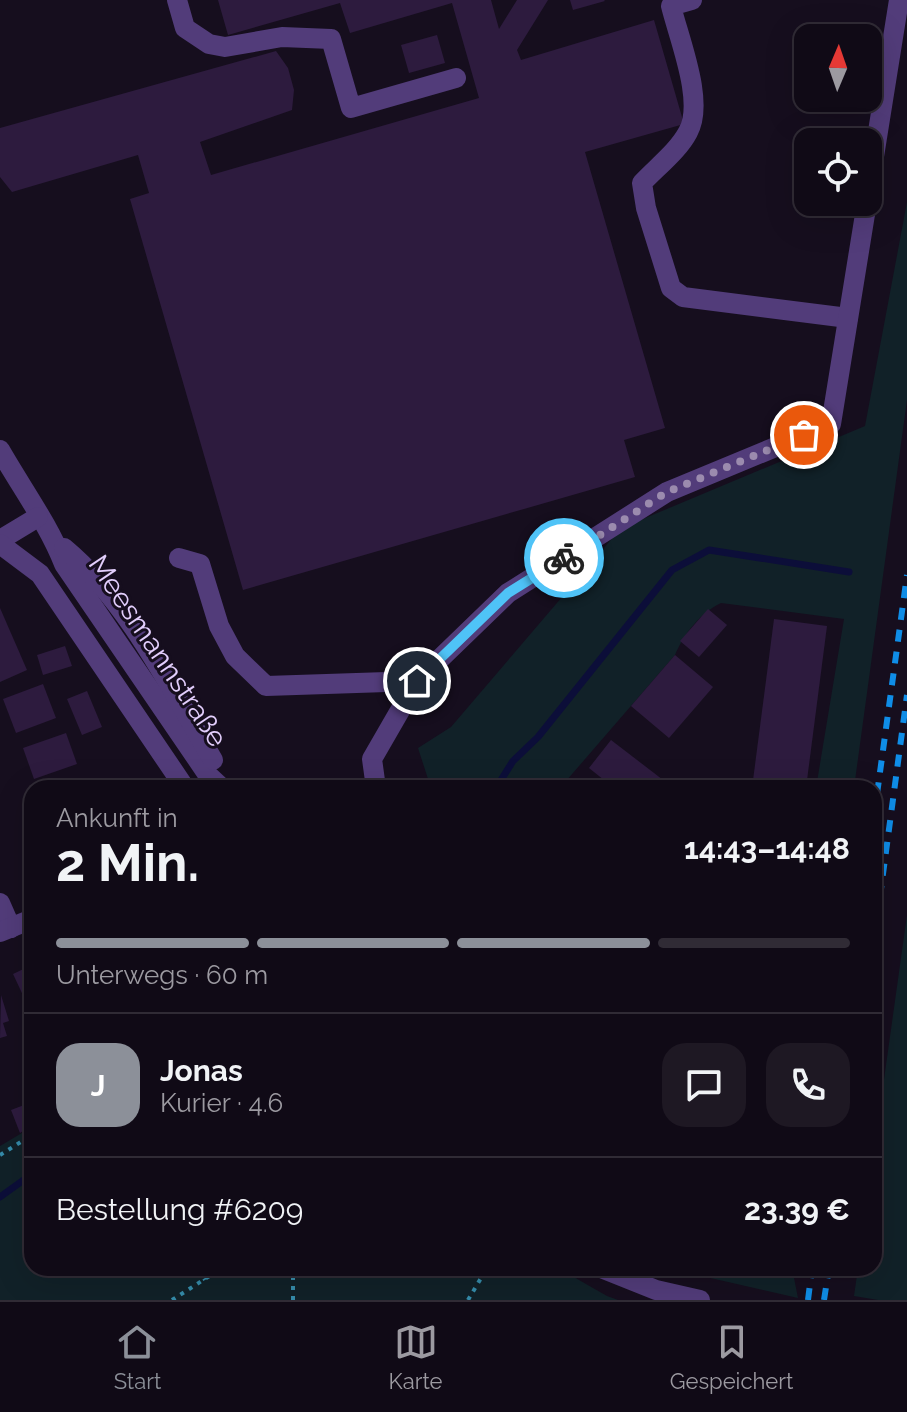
<!DOCTYPE html>
<html lang="de">
<meta charset="utf-8">
<style>
body{margin:0;font-family:Raleway,sans-serif;background:#1e1823;color:#f1f3f6;height:100vh;display:flex;flex-direction:column;font-size:30px;white-space:nowrap}
*{box-sizing:border-box;margin:0}
p{font-size:26px;color:#9c9aa1}
.icon{flex:none;width:44px;height:44px;fill:none;stroke:currentColor;stroke-width:2;stroke-linecap:round;stroke-linejoin:round}
.map{position:relative;flex:1;overflow:hidden}
.side{position:absolute;left:24px;top:780px;width:858px;height:496px;display:flex;flex-direction:column;background:#100a16;border-radius:24px;box-shadow:0 8px 32px #0002,0 0 0 2px #302b35}
.side>*{flex:none}
.needle{width:52px;rotate:2deg}
.buttons{position:absolute;left:794px;top:24px;display:grid;gap:16px}
.buttons a{display:grid;place-items:center;width:88px;height:88px;border-radius:16px;background:#100a16;box-shadow:0 8px 32px #0002,0 0 0 2px #302b35;font-size:40px}
.pin{position:absolute;display:grid;place-items:center;width:68px;height:68px;color:#fff;margin:-34px;border:4px solid #fff;border-radius:50%;box-shadow:0 2px 8px #0007}
.courier{position:absolute;display:grid;place-items:center;width:80px;height:80px;margin:-40px;border:6px solid #4fc3f7;border-radius:50%;background:#fff;color:#222;box-shadow:0 2px 10px #0007}
.overview em{font-style:normal;font-weight:700}
.overview div{display:flex;flex-direction:column-reverse}
.overview{display:flex;align-items:center;justify-content:space-between;height:136px;padding:0 32px}
h1{font-size:52px;font-weight:700;line-height:60px}
.bar{display:grid;grid-template-columns:repeat(4,1fr);gap:12px 8px;align-content:center;height:96px;padding:0 32px}
.bar i{height:10px;border-radius:6px;background:#302b35}
.bar .current{background:#8c9099}
.bar p{grid-column:span 4}
.line{display:flex;align-items:center;gap:20px;padding:0 32px;border-top:2px solid #302b35}
.line div{flex:1}
.round{display:grid;place-items:center;flex:none;width:84px;height:84px;border-radius:24px;background:#1e1823}
.menu{display:flex;justify-content:space-around;align-items:center;height:112px;border-top:2px solid #302b35;background:#100a16;font-size:22px;color:#9c9aa1}
.menu a{display:grid;justify-items:center;gap:4px}
.menu .current{color:#8c9099}
.map>svg:first-child{display:block}
.green{fill:#112128}
.lines{fill:none;stroke-linecap:round;stroke-linejoin:round}
.stream{stroke:#0c0e39;stroke-width:7}
.building{fill:#2d1b3e}
.path{stroke:#358ba9;stroke-width:4;stroke-dasharray:4 6;stroke-linecap:butt}
.minor{stroke:#523c7a;stroke-width:20}
.rail{stroke:#0f8de7;stroke-width:6;stroke-dasharray:12 10;stroke-linecap:butt}
.done{stroke:#9b8bae;stroke-width:8;stroke-dasharray:0 14.4}
.route{stroke:#4fc3f7;stroke-width:10}
.labels{text-anchor:middle;dominant-baseline:central;stroke-width:6;stroke-linejoin:round;paint-order:stroke}
.street-label{font-size:28px;fill:#e2cefc;stroke:#160e1e}
</style>
<div class="map">
<svg width="907" height="1300" viewBox="0 0 907 1300">
<rect width="100%" height="100%" fill="#160e1e"/>
<g class="green">
<path d="M 907,202 L 907,400 L 854,788 L 816,788 L 844,619 L 721,603 C 700,613 684,634 675,655 L 560,788 L 422,788 L 429,782 L 418,748 L 451,727 L 615,535 L 631,524 L 865,426 Z"/>
<path d="M 907,915 L 907,1300 L 878,1300 L 854,1296 L 858,1268 L 874,1268 L 874,1151 Z"/>
<path d="M 32,1127 L 32,1268 L 558,1268 L 607,1296 L 618,1300 L 0,1300 L 0,1146 Z"/>
<path d="M 671,1268 L 792,1268 L 798,1298 L 680,1271 Z"/>
</g>
<g class="lines">
<g class="stream">
<path d="M 496,788 L 513,761 L 538,737 L 672,570 L 709,550 L 849,572"/>
<path d="M 0,1197 L 32,1174"/>
</g>
</g>
<g class="building">
<path d="M 218,0 L 491,0 L 499,29 L 517,0 L 548,0 L 517,50 L 521,60 L 654,20 L 684,124 L 585,152 L 665,428 L 624,440 L 635,477 L 243,590 L 130,199 L 149,193 L 138,155 L 12,192 L 0,177 L 0,128 L 276,51 L 288,68 L 294,90 L 292,110 L 200,142 L 211,175 L 479,98 L 452,3 L 350,33 L 340,3 L 228,35 Z"/>
<path d="M 570,0 L 604,0 L 605,1 L 573,10 Z"/>
<path d="M 437,35 L 445,63 L 409,73 L 401,45 Z"/>
<path d="M 0,608 L 27,670 L 0,682 Z"/>
<path d="M 708,609 L 727,625 L 699,657 L 680,641 Z"/>
<path d="M 774,619 L 827,626 L 806,788 L 752,788 Z"/>
<path d="M 65,646 L 72,666 L 43,675 L 37,655 Z"/>
<path d="M 675,655 L 713,687 L 669,738 L 631,706 Z"/>
<path d="M 43,684 L 56,718 L 16,733 L 3,699 Z"/>
<path d="M 87,691 L 102,727 L 82,735 L 67,699 Z"/>
<path d="M 66,733 L 77,764 L 34,779 L 23,748 Z"/>
<path d="M 611,740 L 667,783 L 663,788 L 614,788 L 589,768 Z"/>
<path d="M 32,965 L 32,1004 L 28,1006 L 13,974 Z"/>
<path d="M 1,995 L 9,1021 L 3,1023 L 7,1036 L 0,1038 Z"/>
<path d="M 32,1102 L 32,1125 L 20,1133 L 11,1110 Z"/>
</g>
<g class="lines">
<g class="path">
<path d="M 0,1155 L 32,1135"/>
<path d="M 199,1270 L 205,1280"/>
<path d="M 172,1300 L 222,1268"/>
<path d="M 293,1300 L 293,1268"/>
<path d="M 468,1300 L 487,1268"/>
</g>
<g class="minor">
<path d="M 177,0 L 185,28 L 209,44 L 225,47 L 282,37 L 331,39 L 351,108 L 456,78"/>
<path d="M 692,0 L 671,6 C 679,39 705,102 688,132 C 678,151 657,167 642,183 L 646,208 L 671,288 L 683,297 L 848,318"/>
<path d="M 868,194 L 899,0"/>
<path d="M 0,450 C 21,487 49,525 64,564 L 208,775 L 222,788"/>
<path d="M 0,540 L 38,517"/>
<path d="M 0,544 L 40,574 L 185,788"/>
<path d="M 64,548 C 128,601 171,689 213,760"/>
<path d="M 179,558 L 200,564 L 219,626 L 235,656 L 266,686 L 417,681"/>
<path d="M 376,788 L 372,759 L 417,681 L 508,593 L 667,492 L 831,424 L 867,202"/>
<path d="M 0,903 L 11,928"/>
<path d="M 0,932 L 32,919"/>
<path d="M 601,1268 L 656,1290 L 700,1300"/>
</g>
<g class="rail">
<path d="M 874,816 L 907,575"/>
<path d="M 874,941 L 907,695"/>
<path d="M 808,1300 L 812,1268"/>
<path d="M 824,1300 L 829,1268"/>
</g>
</g>
<g class="lines">
<path class="done" d="M 564,558 L 667,492 L 804,435"/>
<path class="route" d="M 417,681 L 508,593 L 564,558"/>
</g>
<g class="labels">
<g class="street-label">
<text transform="translate(158 651) rotate(56)">Meesmannstraße</text>
</g>
</g>
</svg>
<div class="buttons">
<a><svg class="needle" viewBox="-14 -14 28 28"><path d="M0-13l5 13h-10z" fill="#e53935"/><path d="M0 13l5-13h-10z" fill="#9c9aa1"/></svg></a>
<a><svg class="icon" aria-label="locate" viewBox="0 0 24 24"><circle cx="12" cy="12" r="6"/><path d="M12 2v4M12 18v4M2 12h4M18 12h4"/></svg></a>
</div>
<div class="pin" style="left:804px;top:435px;background:#ea580c"><svg class="icon" aria-label="bag" viewBox="0 0 24 24"><path d="M5 8h14l-1 12H6zM9 8a3 3 0 0 1 6 0"/></svg></div>
<div class="pin" style="left:417px;top:681px;background:#1f2937"><svg class="icon" aria-label="home" viewBox="0 0 24 24"><path d="M3 11l9-7 9 7M6 9v11h12V9"/></svg></div>
<div class="courier" style="left:564px;top:558px"><svg class="icon" aria-label="bike" viewBox="0 0 24 24"><circle cx="6" cy="16" r="4"/><circle cx="18" cy="16" r="4"/><path d="M6 16l4-8h5l3 8M10 8l3 8H6M13 5h3"/></svg></div>
<section class="side">
<div class="overview"><div><h1>2 Min.</h1><p>Ankunft in</p></div><em>14:43–14:48</em></div>
<div class="bar"><i class="current"></i><i class="current"></i><i class="current"></i><i></i><p>Unterwegs · 60 m</p></div>
<div class="line" style="height:144px"><b class="round" style="background:#8c9099;color:#fff">J</b><div><b>Jonas</b><p>Kurier · 4.6</p></div><a class="round"><svg class="icon" aria-label="chat" viewBox="0 0 24 24"><path d="M4 5h16v11H9l-5 4z"/></svg></a><a class="round"><svg class="icon" aria-label="phone" viewBox="0 0 24 24"><path d="M5 4h4l2 5-3 2q2 4 5 5l2-3 5 2v4C11 20 4 13 5 4z"/></svg></a></div>
<div class="line" style="height:104px"><div>Bestellung #6209</div><b>23.39 €</b></div>
</section>
</div>
<nav class="menu">
<a class="current"><svg class="icon" aria-label="home" viewBox="0 0 24 24"><path d="M3 11l9-7 9 7M6 9v11h12V9"/></svg>Start</a>
<a><svg class="icon" aria-label="map" viewBox="0 0 24 24"><path d="M3 6l6-2 6 2 6-2v14l-6 2-6-2-6 2zM9 4v14M15 6v14"/></svg>Karte</a>
<a><svg class="icon" aria-label="saved" viewBox="0 0 24 24"><path d="M7 4h10v16l-5-4-5 4z"/></svg>Gespeichert</a>
</nav>
